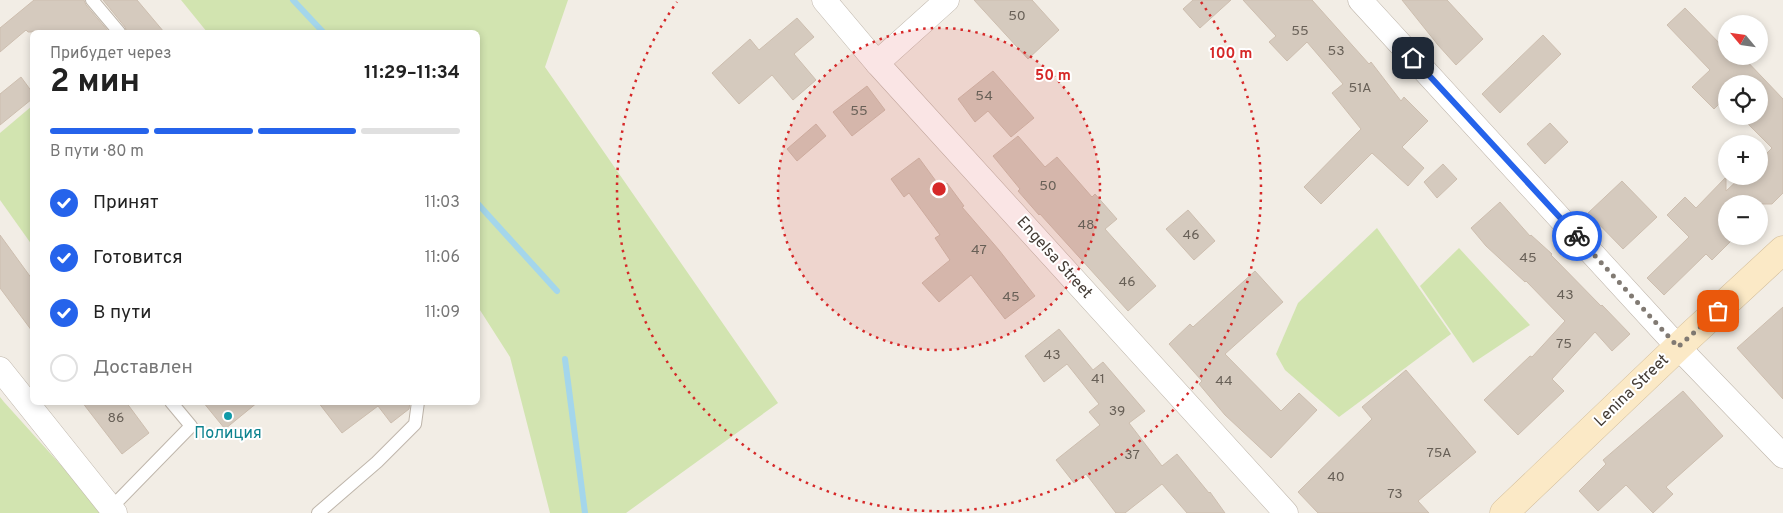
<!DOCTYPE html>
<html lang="ru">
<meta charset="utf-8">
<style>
body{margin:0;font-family:Overpass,sans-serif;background:#f2f2f2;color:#222;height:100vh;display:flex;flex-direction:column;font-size:19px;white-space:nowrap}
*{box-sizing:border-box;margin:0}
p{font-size:16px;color:#767676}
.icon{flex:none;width:28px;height:28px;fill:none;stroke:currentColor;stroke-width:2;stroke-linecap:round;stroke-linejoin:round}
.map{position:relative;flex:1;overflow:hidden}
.side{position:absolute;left:30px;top:30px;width:450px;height:375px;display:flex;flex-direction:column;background:#fff;border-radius:8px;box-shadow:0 2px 8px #0003}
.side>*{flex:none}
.needle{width:32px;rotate:299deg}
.controls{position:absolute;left:1718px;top:15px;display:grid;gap:10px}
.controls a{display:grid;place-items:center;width:50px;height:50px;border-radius:50%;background:#fff;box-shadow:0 2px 8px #0003;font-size:25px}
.pin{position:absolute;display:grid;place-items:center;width:42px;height:42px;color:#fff;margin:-21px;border-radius:10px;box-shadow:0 2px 8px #0006}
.courier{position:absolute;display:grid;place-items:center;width:50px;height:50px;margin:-25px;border:4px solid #2563eb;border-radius:50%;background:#fff;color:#222;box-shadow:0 1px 6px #0007}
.overview em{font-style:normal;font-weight:700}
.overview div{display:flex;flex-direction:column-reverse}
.overview{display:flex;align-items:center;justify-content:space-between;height:85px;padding:0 20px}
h1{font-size:32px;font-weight:700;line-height:38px}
.bar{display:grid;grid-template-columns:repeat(4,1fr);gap:8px 5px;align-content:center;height:60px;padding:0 20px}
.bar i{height:6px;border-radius:4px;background:#e0e0e0}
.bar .active{background:#2563eb}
.bar p{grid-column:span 4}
ol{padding:0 20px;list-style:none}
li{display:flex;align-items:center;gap:15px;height:55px}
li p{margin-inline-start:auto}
li .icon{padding:5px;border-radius:50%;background:#2563eb;color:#fff;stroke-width:4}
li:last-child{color:#767676}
li i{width:28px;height:28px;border:2px solid #e0e0e0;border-radius:50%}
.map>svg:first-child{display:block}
.green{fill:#d2e4b0}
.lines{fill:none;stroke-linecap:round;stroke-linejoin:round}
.stream{stroke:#a4d6eb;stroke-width:6}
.building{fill:#d5cabe;stroke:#cdbeaf}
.lane-casing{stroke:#bfb6ab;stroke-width:14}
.street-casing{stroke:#bfb6ab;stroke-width:25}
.secondary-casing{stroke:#d2bd9a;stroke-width:29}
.lane{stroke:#fff;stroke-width:12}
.street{stroke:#fff;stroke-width:24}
.secondary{stroke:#fbe9c6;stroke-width:28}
.done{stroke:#817a73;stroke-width:5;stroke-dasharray:0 9}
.route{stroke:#2563eb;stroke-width:6}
.ring{fill:none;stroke:#d62828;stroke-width:2.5;stroke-dasharray:2.5 5}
.culture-dot{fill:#0f9aa8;stroke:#fff;stroke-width:2}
.labels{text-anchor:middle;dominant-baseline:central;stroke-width:4;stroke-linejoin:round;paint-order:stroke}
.number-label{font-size:14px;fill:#686057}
.street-label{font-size:16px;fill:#443c35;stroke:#fff}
.culture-label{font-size:16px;fill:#0d838f;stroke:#fff}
.centre{fill:#d62828;stroke:#fff;stroke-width:2.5}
.ring-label{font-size:15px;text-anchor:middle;font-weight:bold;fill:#d62828;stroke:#fff;stroke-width:4;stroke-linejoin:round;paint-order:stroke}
</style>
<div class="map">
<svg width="1783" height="513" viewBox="0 0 1783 513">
<rect width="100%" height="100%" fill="#f2ede5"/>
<g class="green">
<path d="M 181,0 L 568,0 L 545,67 L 778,403 L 626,513 L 550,513 L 510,357 L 478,307 L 478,32 L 207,32 Z"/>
<path d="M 32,106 L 32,245 L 0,200 L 0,133 Z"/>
<path d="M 1377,228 L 1451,334 L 1339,417 L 1285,370 L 1276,354 L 1298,303 Z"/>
<path d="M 1459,248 L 1530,325 L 1473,363 L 1420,286 Z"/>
<path d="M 0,397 L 4,402 L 104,513 L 0,513 Z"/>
</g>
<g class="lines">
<g class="stream">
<path d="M 293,0 L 323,32"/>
<path d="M 478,204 L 557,291"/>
<path d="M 565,359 L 585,513"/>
</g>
</g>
<g class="building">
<path d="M 34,0 L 84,0 L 86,5 L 109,32 L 28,32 L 26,30 L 0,52 L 0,28 Z"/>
<path d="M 103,0 L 137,0 L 164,32 L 127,32 L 125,27 Z"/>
<path d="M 974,0 L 1032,0 L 1059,30 L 1028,59 Z"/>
<path d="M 1193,0 L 1231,0 L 1200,28 L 1183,9 Z"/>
<path d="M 1243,0 L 1312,0 L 1369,64 L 1371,62 L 1401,101 L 1404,97 L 1428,121 L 1402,147 L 1424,168 L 1408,186 L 1372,153 L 1321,204 L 1304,187 L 1361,129 L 1332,93 L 1343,84 L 1307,42 L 1287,61 L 1269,42 L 1276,36 Z"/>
<path d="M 1402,0 L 1447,0 L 1483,39 L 1456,65 L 1438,45 Z"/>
<path d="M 1685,8 L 1726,50 L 1726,56 L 1742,56 L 1783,99 L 1783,193 L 1772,204 L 1726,204 L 1726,236 L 1736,236 L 1712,260 L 1706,254 L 1664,295 L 1647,278 L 1689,237 L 1667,215 L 1685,197 L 1696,208 L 1726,177 L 1726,191 L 1742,176 L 1759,176 L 1759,161 L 1772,148 L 1740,116 L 1759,116 L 1759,84 L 1726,84 L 1726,97 L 1714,109 L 1692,87 L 1710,70 L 1667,25 Z"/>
<path d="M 797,18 L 814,37 L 794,54 L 816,80 L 793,100 L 772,75 L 739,104 L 712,73 L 750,39 L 759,50 Z"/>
<path d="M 1543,35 L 1561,54 L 1500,113 L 1482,94 Z"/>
<path d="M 993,71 L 1034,118 L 1011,137 L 988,111 L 975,122 L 958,99 Z"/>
<path d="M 21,77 L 32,92 L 32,99 L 0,125 L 0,94 Z"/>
<path d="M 867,86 L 885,110 L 852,136 L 833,112 Z"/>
<path d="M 1550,123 L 1568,142 L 1545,164 L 1527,144 Z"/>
<path d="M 816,124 L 826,136 L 797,161 L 787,149 Z"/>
<path d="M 1018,136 L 1045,167 L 1057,157 L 1092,197 L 1095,194 L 1117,219 L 1105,229 L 1156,286 L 1128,311 L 1040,214 L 1039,215 L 1018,191 L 1020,189 L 993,156 Z"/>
<path d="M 919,158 L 941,188 L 947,183 L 964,206 L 962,207 L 999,250 L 1035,296 L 1005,319 L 971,275 L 939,302 L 922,283 L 950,260 L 935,238 L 940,235 L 909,193 L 904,197 L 891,179 Z"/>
<path d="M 1443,164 L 1457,179 L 1437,198 L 1424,182 Z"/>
<path d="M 1622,181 L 1657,217 L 1623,249 L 1588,213 Z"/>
<path d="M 1500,202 L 1530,236 L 1531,235 L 1552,254 L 1551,255 L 1601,306 L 1602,305 L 1630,334 L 1612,351 L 1595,332 L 1552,379 L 1564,391 L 1518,435 L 1484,400 L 1530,356 L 1532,357 L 1565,321 L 1526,281 L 1525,282 L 1486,246 L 1471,228 Z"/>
<path d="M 1188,210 L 1215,241 L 1194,260 L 1166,229 Z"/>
<path d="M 0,235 L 32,279 L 32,331 L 0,288 Z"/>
<path d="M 1255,271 L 1283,302 L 1225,354 L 1281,411 L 1299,393 L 1317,410 L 1271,458 L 1225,415 L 1199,384 L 1202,381 L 1169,344 L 1190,324 L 1193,327 Z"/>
<path d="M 1783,307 L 1783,399 L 1737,348 Z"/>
<path d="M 1059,329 L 1093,370 L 1103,362 L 1145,411 L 1129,423 L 1162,466 L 1177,454 L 1209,493 L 1210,492 L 1225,513 L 1187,513 L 1162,484 L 1125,513 L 1116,513 L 1086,474 L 1074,483 L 1056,460 L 1100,425 L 1089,412 L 1099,404 L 1067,364 L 1044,382 L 1025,356 Z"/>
<path d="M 1406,370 L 1476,452 L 1418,501 L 1429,513 L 1318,513 L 1298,492 L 1372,419 L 1362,407 Z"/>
<path d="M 1683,391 L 1723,436 L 1666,487 L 1673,494 L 1653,513 L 1626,485 L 1598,511 L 1579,491 L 1606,464 L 1603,460 Z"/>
<path d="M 82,402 L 126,402 L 149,433 L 122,454 Z"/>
<path d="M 203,402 L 258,402 L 225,429 Z"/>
<path d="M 318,402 L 410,402 L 409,409 L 391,423 L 378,406 L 342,433 Z"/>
</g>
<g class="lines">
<g class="lane-casing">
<g id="lane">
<path d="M 92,0 L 119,32"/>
<path d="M 111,508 L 191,426 L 171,402"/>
<path d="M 318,513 L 377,462 L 415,424 L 418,402"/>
</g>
</g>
<g class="street-casing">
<g id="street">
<path d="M 824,0 L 877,63 L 1286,513"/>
<path d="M 1360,0 L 1678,347 L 1783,456"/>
<path d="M 877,63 L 947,0"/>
<path d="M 0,369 L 115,513"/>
</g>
</g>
<g class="secondary-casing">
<path id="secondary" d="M 1504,513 L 1678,347 L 1783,250"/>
</g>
<use href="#lane" class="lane"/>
<use href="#street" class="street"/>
<use href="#secondary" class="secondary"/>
</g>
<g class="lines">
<path class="done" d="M 1577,236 L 1678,347 L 1718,311"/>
<path class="route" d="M 1413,58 L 1577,236"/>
</g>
<circle cx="939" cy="189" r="161" fill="#d62828" fill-opacity=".12"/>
<g class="ring">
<circle cx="939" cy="189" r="161"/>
<path d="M1201 2A322 322 0 1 1 677 2"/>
</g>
<circle class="culture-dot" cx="228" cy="416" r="5"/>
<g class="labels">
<g class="number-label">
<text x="1017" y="16">50</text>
<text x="1300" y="31">55</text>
<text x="1336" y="51">53</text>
<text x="1360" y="88">51А</text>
<text x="984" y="96">54</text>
<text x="859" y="111">55</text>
<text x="1048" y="186">50</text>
<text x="1086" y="225">48</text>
<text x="1191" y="235">46</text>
<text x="979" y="250">47</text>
<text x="1528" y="258">45</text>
<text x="1127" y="282">46</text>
<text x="1565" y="295">43</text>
<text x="1011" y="297">45</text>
<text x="1564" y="344">75</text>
<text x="1052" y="355">43</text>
<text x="1098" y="379">41</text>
<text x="1224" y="381">44</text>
<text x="1117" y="411">39</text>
<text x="116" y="418">86</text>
<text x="1439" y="453">75А</text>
<text x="1132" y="455">37</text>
<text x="1336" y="477">40</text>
<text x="1395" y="494">73</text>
</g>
<g class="street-label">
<text transform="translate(1054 258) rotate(48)">Engelsa Street</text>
<text transform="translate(1632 391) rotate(-44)">Lenina Street</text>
</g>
<g class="culture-label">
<text x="228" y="434">Полиция</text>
</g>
</g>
<circle cx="939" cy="189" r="8" class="centre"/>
<g class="ring-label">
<text x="1231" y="58">100 m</text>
<text x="1053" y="80">50 m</text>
</g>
</svg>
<div class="controls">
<a><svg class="needle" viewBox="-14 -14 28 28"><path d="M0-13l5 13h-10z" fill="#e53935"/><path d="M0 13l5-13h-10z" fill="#767676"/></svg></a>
<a><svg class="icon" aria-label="locate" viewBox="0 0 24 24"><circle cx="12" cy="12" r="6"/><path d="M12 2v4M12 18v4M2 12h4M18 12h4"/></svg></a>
<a>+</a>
<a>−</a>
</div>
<div class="pin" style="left:1718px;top:311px;background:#ea580c"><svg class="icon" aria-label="bag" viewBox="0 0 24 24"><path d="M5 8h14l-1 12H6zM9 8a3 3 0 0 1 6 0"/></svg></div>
<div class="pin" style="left:1413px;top:58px;background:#1f2937"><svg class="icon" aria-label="home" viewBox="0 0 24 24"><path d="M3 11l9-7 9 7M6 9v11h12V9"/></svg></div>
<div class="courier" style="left:1577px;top:236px"><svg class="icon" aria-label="bike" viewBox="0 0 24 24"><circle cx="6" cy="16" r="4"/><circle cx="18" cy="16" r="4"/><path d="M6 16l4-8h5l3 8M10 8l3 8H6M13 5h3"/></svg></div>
<section class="side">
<div class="overview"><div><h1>2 мин</h1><p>Прибудет через</p></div><em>11:29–11:34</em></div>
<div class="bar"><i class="active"></i><i class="active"></i><i class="active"></i><i></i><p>В пути · 80 m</p></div>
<ol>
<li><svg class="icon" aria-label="check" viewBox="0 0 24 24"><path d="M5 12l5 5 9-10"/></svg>Принят<p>11:03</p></li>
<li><svg class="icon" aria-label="check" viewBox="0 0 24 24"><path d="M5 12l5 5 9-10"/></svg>Готовится<p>11:06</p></li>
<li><svg class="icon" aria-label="check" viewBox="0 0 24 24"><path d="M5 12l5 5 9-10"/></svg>В пути<p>11:09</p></li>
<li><i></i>Доставлен</li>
</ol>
</section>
</div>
